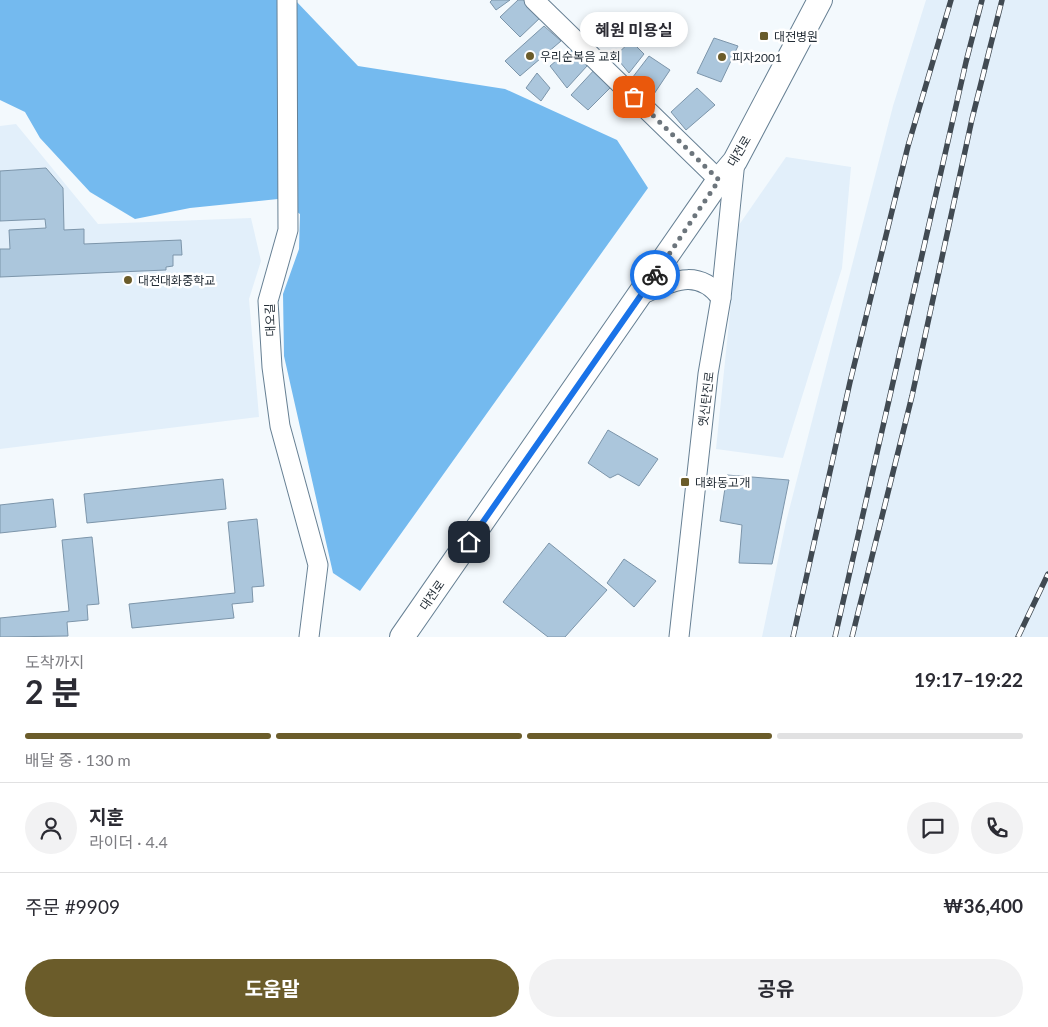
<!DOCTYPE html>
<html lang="ko">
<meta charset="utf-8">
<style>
body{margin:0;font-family:Lato,"Noto Sans KR",sans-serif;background:#f2f2f3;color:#2b2b33;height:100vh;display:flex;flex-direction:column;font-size:19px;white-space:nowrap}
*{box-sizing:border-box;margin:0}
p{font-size:16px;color:#7c7c81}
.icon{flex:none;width:28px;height:28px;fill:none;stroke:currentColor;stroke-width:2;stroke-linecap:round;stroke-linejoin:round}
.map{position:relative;height:637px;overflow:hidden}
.sheet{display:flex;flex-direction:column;background:#fff;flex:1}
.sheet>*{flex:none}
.pin{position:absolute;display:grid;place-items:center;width:42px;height:42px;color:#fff;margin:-21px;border-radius:10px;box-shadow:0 2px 8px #0006}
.courier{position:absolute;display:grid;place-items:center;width:50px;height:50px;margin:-25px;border:4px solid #1a73e8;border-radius:50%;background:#fff;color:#222;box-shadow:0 1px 6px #0007}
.bubble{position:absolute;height:35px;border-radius:18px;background:#fff;box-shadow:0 2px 8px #0003;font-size:16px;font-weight:700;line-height:35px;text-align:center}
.overview em{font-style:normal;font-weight:700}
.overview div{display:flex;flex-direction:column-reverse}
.overview{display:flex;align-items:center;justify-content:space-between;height:85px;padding:0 25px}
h1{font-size:32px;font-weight:700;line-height:38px}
.bar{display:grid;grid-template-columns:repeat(4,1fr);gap:8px 5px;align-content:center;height:60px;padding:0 25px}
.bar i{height:6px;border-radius:4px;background:#e1e1e2}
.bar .active{background:#6b5c2a}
.bar p{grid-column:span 4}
.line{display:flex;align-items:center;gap:12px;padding:0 25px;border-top:1px solid #e1e1e2}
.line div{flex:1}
.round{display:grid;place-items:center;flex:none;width:52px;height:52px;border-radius:26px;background:#f2f2f3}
.button{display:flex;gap:10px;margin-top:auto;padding:10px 25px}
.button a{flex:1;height:58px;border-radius:30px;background:#6b5c2a;color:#fff;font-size:20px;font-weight:700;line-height:58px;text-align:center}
.button a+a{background:#f2f2f3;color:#2b2b33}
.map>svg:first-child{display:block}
.built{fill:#e2effa}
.forest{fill:#74baef}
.building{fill:#abc6dc;stroke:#7c95aa}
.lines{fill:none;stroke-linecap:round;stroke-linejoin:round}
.minor-casing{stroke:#678094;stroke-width:21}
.major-casing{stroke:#678094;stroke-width:26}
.minor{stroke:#fff;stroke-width:19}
.major{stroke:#fff;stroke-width:24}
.rail-casing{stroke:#414a52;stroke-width:5.5}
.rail{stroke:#fff;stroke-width:4;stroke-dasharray:11;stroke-linecap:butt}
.done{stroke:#6c757c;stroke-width:5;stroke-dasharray:0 9}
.route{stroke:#1a73e8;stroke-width:6}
.poi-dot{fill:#6b5c2a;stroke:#fff;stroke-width:2}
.labels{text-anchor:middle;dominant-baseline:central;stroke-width:5;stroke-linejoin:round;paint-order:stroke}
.poi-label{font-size:12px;fill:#242e37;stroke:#fff;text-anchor:start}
.street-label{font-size:12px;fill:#242e37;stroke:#fff}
</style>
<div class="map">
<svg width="1048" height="637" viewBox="0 0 1048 637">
<rect width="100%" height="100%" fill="#f3f9fd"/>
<g class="built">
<path d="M 926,0 L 1048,0 L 1048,637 L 762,637 L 786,522 L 893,106 Z"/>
<path d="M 16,124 L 98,224 L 251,218 L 261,261 L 249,299 L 259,417 L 0,449 L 0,126 Z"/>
<path d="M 786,157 L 851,167 L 842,268 L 783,458 L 716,449 L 739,225 Z"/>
</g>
<path class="forest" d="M 0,0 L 295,0 L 358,66 L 505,89 L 617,140 L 648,188 L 360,591 L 333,573 L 284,356 L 283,294 L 299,249 L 300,214 L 278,199 L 190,208 L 135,219 L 90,192 L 40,138 L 25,112 L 0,100 Z"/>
<g class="building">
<path d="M 492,0 L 510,0 L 496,10 L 490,2 Z"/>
<path d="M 518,0 L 525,0 L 542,16 L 520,37 L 500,17 Z"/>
<path d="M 544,26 L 561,41 L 520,76 L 505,61 Z"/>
<path d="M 714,38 L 738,46 L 721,82 L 697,73 Z"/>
<path d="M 631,41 L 644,54 L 629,73 L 615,56 Z"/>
<path d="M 570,49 L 587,66 L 567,88 L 550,66 Z"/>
<path d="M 649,56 L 670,70 L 650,100 L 629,82 Z"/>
<path d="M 596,68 L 614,84 L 588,110 L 571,95 Z"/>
<path d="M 537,73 L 550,88 L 541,101 L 526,88 Z"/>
<path d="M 697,88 L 715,105 L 686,130 L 671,112 Z"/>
<path d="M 46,168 L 63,188 L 64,230 L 84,229 L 84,244 L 181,240 L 182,255 L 173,255 L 173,266 L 166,267 L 166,270 L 0,277 L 0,249 L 10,249 L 9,230 L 46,228 L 45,219 L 0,221 L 0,171 Z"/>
<path d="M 608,430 L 658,459 L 639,486 L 618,474 L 610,478 L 588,463 Z"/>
<path d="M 727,475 L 789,480 L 772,564 L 739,563 L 742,525 L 720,521 Z"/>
<path d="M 223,479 L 226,509 L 87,523 L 84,494 Z"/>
<path d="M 53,499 L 56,527 L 0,533 L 0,505 Z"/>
<path d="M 257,519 L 264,586 L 252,587 L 253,602 L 232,604 L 234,618 L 132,628 L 129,604 L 235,593 L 228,522 Z"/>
<path d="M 92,537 L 99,604 L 87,605 L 88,620 L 67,622 L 68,636 L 0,637 L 0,618 L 69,611 L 62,540 Z"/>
<path d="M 549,543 L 607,590 L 565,637 L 548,637 L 503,602 Z"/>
<path d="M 624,559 L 656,581 L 634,607 L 607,583 Z"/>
</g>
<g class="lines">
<g class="minor-casing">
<g id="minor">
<path d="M 287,0 L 288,230 L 268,301 L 272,367 L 280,426 L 318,565 L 309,637"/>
<path d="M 534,0 L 719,180"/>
<path d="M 640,295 C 670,283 697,266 721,298"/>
<path d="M 679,637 L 708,374 L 721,298 L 735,161"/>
</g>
</g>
<g class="major-casing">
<path id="major" d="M 402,637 L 719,180 L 735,161 L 820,0"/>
</g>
<use href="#minor" class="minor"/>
<use href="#major" class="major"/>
<g class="rail-casing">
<g id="rail">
<path d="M 793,637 L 850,382 L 908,146 L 951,0"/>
<path d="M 835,637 L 966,62 L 982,0"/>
<path d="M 852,637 L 912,396 L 972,119 L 1002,0"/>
<path d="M 1018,637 L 1048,574"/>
</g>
</g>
<use href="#rail" class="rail"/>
</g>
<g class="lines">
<path class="done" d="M 634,97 L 719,180 L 655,275"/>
<path class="route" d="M 469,542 L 655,275"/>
</g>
<g class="poi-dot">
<rect x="759" y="31" width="10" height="10" rx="2.5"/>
<circle cx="530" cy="56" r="5"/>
<circle cx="722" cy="57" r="5"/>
<circle cx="128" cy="280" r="5"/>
<rect x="680" y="477" width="10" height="10" rx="2.5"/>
</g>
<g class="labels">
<g class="poi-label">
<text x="774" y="36">대전병원</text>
<text x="540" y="56">우리순복음 교회</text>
<text x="732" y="57">피자2001</text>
<text x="138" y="280">대전대화중학교</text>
<text x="695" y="482">대화동고개</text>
</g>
<g class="street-label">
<text transform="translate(739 151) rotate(-59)">대전로</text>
<text transform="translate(270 320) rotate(-92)">대오길</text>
<text transform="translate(706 399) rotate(-83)">옛신탄진로</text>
<text transform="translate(432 595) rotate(-55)">대전로</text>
</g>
</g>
</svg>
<div class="pin" style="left:634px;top:97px;background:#ea580c"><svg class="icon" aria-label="bag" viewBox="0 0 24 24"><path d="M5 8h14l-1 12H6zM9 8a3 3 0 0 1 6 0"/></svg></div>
<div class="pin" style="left:469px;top:542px;background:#1f2937"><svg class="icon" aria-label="home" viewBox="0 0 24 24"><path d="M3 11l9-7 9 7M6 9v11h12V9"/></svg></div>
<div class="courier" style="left:655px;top:275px"><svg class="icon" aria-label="bike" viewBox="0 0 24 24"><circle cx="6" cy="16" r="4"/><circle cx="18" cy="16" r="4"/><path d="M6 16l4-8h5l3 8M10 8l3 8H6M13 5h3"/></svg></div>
<div class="bubble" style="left:580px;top:12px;width:108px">혜원 미용실</div>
</div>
<section class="sheet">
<div class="overview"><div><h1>2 분</h1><p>도착까지</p></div><em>19:17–19:22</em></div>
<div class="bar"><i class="active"></i><i class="active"></i><i class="active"></i><i></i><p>배달 중 · 130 m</p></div>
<div class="line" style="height:90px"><a class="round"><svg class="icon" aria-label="person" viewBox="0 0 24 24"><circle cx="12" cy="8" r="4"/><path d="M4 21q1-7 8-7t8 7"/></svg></a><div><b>지훈</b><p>라이더 · 4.4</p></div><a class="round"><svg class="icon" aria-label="chat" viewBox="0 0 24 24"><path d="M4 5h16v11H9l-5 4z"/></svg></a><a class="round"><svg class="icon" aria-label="phone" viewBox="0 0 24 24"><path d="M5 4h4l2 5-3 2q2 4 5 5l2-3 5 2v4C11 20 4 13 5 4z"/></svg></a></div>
<div class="line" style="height:65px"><div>주문 #9909</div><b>₩36,400</b></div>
<div class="button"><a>도움말</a><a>공유</a></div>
</section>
